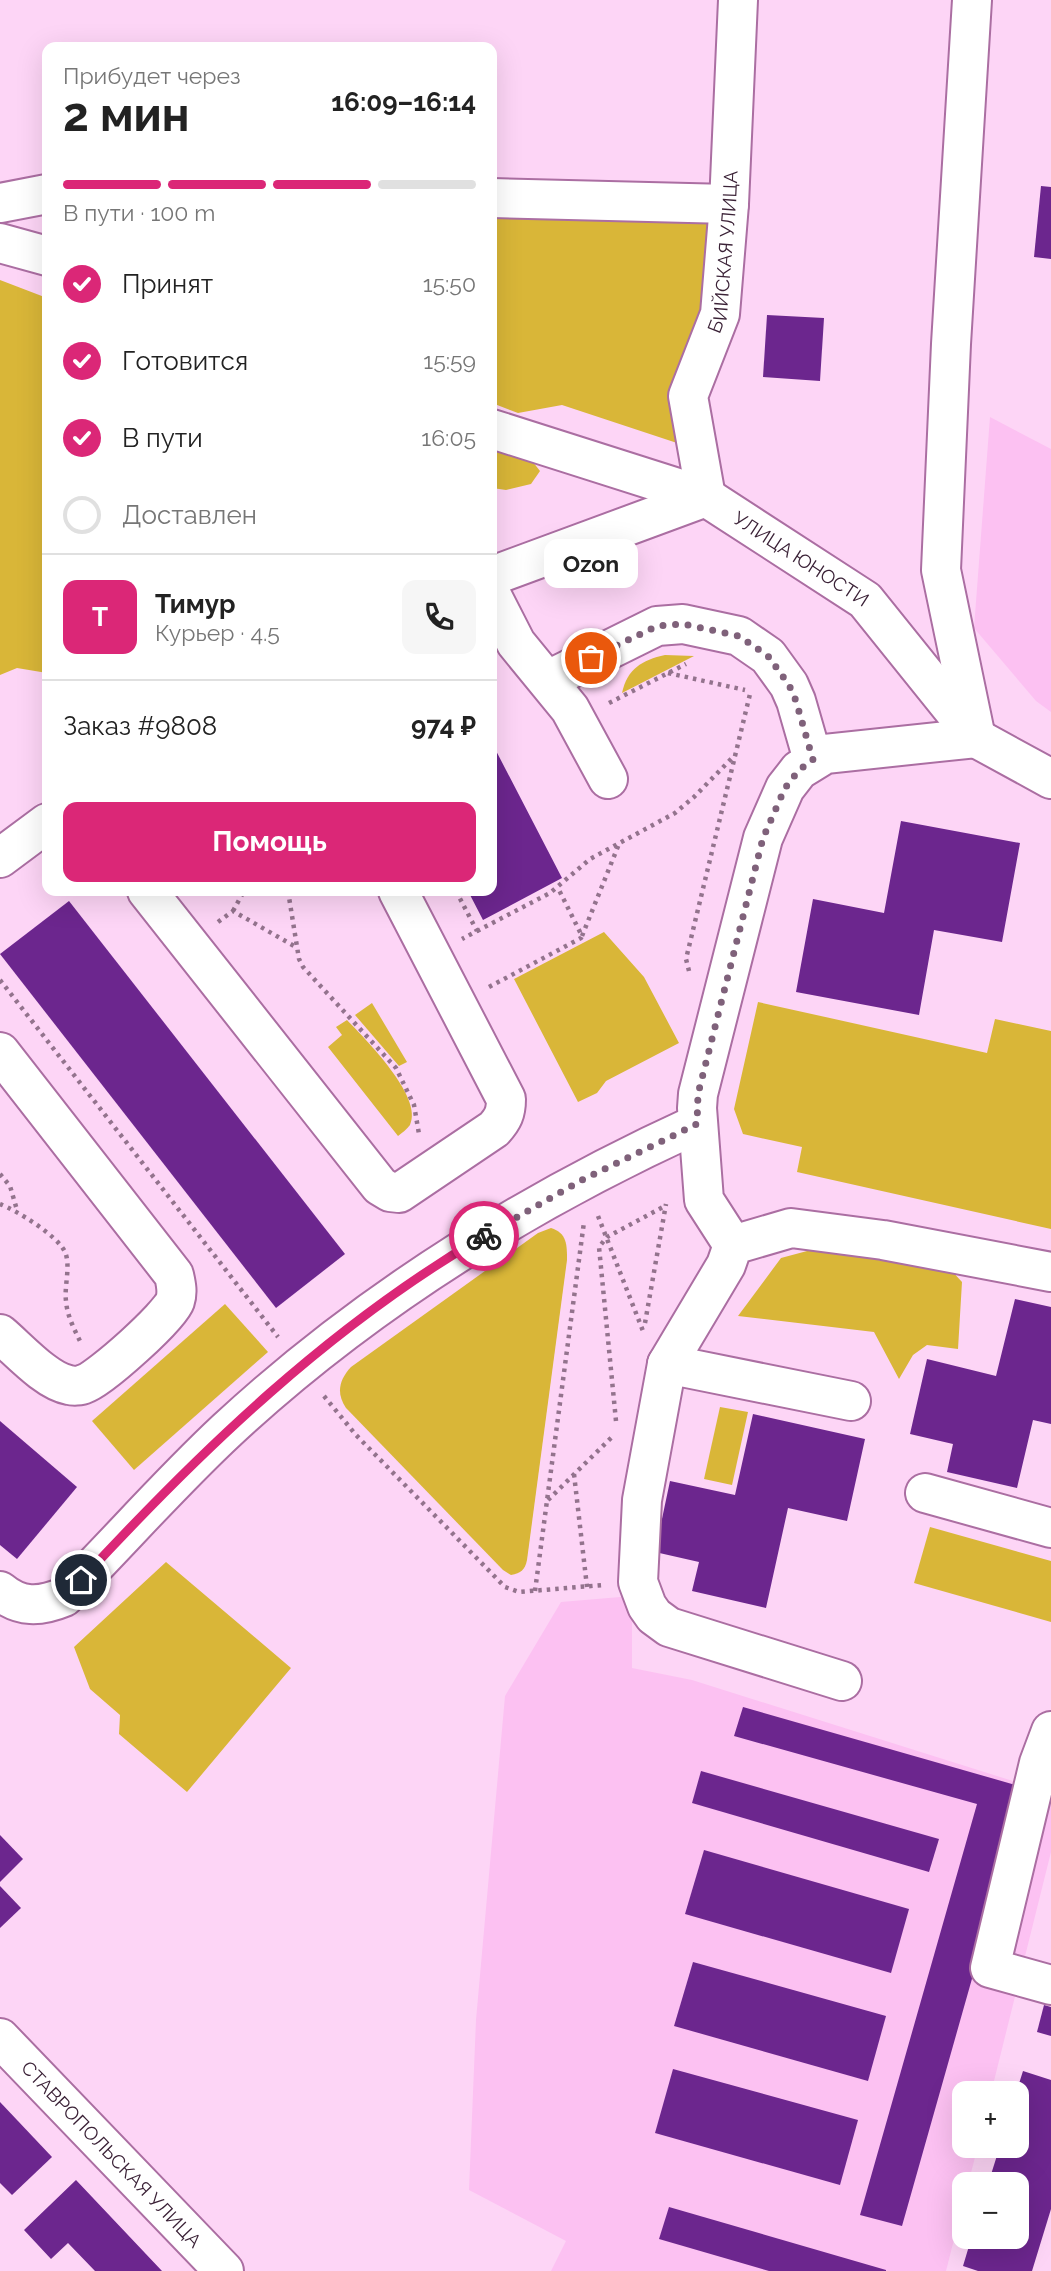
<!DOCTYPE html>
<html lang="ru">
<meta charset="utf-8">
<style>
body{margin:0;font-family:Raleway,sans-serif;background:#f6f6f6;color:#222;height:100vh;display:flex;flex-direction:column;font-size:26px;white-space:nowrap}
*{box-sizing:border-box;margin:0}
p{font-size:23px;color:#767676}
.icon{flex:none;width:38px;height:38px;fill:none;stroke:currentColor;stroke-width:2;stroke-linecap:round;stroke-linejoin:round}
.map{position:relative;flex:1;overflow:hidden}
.details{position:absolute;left:42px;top:42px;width:455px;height:854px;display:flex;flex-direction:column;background:#fff;border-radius:14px;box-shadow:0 7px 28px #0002}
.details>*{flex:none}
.tools{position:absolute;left:952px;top:2081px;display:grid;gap:14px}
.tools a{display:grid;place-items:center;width:77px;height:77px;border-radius:14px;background:#fff;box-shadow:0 7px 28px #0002;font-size:35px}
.pin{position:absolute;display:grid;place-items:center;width:60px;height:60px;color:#fff;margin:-30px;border:4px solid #fff;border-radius:50%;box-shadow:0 2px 7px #0007}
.courier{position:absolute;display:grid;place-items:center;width:70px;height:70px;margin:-35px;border:5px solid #db2777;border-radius:50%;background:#fff;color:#222;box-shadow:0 2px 9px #0007}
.bubble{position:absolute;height:49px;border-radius:14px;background:#fff;box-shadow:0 7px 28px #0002;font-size:23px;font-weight:700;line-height:49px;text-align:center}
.summary em{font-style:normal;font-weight:700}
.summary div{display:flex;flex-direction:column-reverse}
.summary{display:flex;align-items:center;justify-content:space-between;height:119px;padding:0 21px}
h1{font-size:46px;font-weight:700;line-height:52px}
.bar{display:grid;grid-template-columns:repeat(4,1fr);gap:10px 7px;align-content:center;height:84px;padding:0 21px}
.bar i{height:9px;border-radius:5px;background:#e0e0e0}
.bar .on{background:#db2777}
.bar p{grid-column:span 4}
.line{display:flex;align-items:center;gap:18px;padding:0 21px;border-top:2px solid #e0e0e0}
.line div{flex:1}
.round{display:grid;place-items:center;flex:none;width:74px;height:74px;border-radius:14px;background:#f6f6f6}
ol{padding:0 21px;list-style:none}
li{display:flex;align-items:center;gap:21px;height:77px}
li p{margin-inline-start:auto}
li .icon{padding:7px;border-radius:50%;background:#db2777;color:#fff;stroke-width:4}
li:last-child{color:#767676}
li i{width:38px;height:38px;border:4px solid #e0e0e0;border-radius:50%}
.primary-button{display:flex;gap:14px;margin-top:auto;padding:14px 21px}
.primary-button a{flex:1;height:80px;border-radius:14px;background:#db2777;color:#fff;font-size:28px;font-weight:700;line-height:80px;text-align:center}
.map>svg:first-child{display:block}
.built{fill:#fcc1f2}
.green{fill:#d9b638}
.building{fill:#6c268e}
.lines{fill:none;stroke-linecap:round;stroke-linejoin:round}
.minor-casing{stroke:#ab6ea2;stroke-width:42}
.path{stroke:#93738d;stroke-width:4.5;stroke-dasharray:3.5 5;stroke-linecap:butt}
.minor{stroke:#fff;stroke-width:38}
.done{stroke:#7f617a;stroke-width:7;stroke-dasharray:0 12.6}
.route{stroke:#db2777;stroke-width:9}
.labels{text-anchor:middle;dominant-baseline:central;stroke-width:7;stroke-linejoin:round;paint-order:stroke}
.street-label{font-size:19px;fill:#3b2237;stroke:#fff}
</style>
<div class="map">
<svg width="1051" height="2271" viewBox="0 0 1051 2271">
<rect width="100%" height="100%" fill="#fdd5f6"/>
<g class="built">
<path d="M 990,417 L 1051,449 L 1051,712 L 1036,701 L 974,628 Z"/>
<path d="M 632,1596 L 632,1668 L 692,1680 L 1051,1793 L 1051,1852 L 991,2093 L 964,2093 L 964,2146 L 978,2146 L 968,2184 L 964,2184 L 964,2200 L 946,2271 L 551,2271 L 566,2241 L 469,2190 L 476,2020 L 505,1696 L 561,1602 Z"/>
</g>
<g class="green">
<path d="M 492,214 L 711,221 L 703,313 L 674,394 L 677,443 L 562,405 L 518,413 L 492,403 Z"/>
<path d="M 0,280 L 47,298 L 47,673 L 17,668 L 0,675 Z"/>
<path d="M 492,445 L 529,457 L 540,471 L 531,484 L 506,490 L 492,488 Z"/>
<path d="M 665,655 L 694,656 L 622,693 C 627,669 642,660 665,655 Z"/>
<path d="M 604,932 L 644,977 L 679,1043 L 606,1081 L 597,1093 L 578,1102 L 514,979 Z"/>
<path d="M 758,1002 L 987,1053 L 995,1019 L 1051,1031 L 1051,1229 L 797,1172 L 802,1147 L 743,1134 L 734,1109 Z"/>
<path d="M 372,1003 L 407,1062 L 399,1066 L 355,1015 Z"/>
<path d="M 347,1020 C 365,1039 424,1097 410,1125 C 407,1129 402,1133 398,1136 L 328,1047 L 342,1035 L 336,1027 Z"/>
<path d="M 551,1228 C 567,1233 567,1245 567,1260 L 527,1560 C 525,1570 521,1573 511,1575 L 503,1570 L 346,1408 C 336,1393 339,1380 351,1367 L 538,1233 Z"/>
<path d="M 822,1247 L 950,1269 L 962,1282 L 958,1349 L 927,1345 L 913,1355 L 899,1379 L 874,1332 L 738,1316 L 781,1258 Z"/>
<path d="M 225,1304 L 268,1352 L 134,1470 L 92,1421 Z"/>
<path d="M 720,1407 L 748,1412 L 732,1485 L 704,1479 Z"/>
<path d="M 930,1527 L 1051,1561 L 1051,1622 L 914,1583 Z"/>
<path d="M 166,1562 L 291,1668 L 187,1792 L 119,1734 L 120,1715 L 90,1689 L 74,1647 Z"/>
</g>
<g class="building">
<path d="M 492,87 L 496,87 L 497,143 L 492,143 Z"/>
<path d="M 1041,186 L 1051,187 L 1051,259 L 1034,257 Z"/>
<path d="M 767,315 L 824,318 L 820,381 L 763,377 Z"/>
<path d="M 492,743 L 562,878 L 483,920 L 468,891 L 492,891 Z"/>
<path d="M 901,821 L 1020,843 L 1002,942 L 934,930 L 919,1015 L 796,992 L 813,899 L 884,913 Z"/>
<path d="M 69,901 L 345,1254 L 276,1308 L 0,954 Z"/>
<path d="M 1015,1299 L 1051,1307 L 1051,1424 L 1033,1420 L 1017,1488 L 947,1472 L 953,1444 L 910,1434 L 927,1359 L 996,1376 Z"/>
<path d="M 753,1414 L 865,1439 L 847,1521 L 788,1508 L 766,1608 L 692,1591 L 699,1562 L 655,1552 L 670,1481 L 735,1495 Z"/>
<path d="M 0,1421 L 77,1487 L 17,1559 L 0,1545 Z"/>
<path d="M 743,1707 L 1026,1788 L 902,2226 L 860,2215 L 977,1804 L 734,1736 Z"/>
<path d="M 701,1771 L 939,1839 L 929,1872 L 692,1803 Z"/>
<path d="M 0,1835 L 23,1859 L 0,1882 Z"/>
<path d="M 704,1850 L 909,1909 L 891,1973 L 685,1914 Z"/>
<path d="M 0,1886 L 21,1908 L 0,1928 Z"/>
<path d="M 693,1962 L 886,2016 L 868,2081 L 674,2026 Z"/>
<path d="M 1044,2005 L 1051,2007 L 1051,2036 L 1037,2032 Z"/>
<path d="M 673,2069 L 858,2120 L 840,2185 L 655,2133 Z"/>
<path d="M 1023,2071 L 1051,2080 L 1051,2209 L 1032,2271 L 978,2271 L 963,2266 L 972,2236 L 1017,2236 L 1017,2184 L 988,2184 L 1000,2146 L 1017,2146 L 1016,2093 Z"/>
<path d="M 0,2102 L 52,2157 L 12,2195 L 0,2183 Z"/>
<path d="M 76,2180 L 162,2271 L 95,2271 L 68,2243 L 51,2259 L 24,2230 Z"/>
<path d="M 669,2207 L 886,2270 L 886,2271 L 769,2271 L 659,2239 Z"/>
</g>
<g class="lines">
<g class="minor-casing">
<g id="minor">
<path d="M 972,0 L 951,344 L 941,570 L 976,738"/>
<path d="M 492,198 L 729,204"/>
<path d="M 0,203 L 47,194"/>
<path d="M 0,243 L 47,256"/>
<path id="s1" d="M 492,429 L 706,497 L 865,600 L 976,738 L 1051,779"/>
<path id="s2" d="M 492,576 L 706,497 L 688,396 L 720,314 L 729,204 L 738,0"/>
<path d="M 492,596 L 516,643 L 570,709 L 608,779"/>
<path d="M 548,680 L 657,626 L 683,624 L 739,636 L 768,656 L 789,685 L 796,701 L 813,760"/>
<path d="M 0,858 L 47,823"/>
<path d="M 147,891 L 380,1186 L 390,1192 L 399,1193 L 494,1129 C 503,1119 506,1113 506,1099 L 398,891"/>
<path d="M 0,1052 L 174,1275 C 176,1284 178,1292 175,1301 C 170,1316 100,1379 84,1384 C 80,1386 73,1386 69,1385 C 46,1381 18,1349 0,1334"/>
<path d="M 733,1245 L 704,1200 L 697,1108 L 698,1094 L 763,838 L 785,788 L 799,770 L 825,754 L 976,738"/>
<path d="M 667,1364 L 642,1500 L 638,1582 L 647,1606 L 654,1616 L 669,1627 L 842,1681"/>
<path d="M 851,1401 L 667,1364 L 726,1265 L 733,1245 L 791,1228 L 883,1240 L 1051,1272"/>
<path d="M 925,1493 L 1051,1528"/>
<path d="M 0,1591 C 20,1608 40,1607 64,1597 C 119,1542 170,1483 227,1430 C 365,1302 526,1202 697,1124"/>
<path d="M 1051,1731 L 1039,1763 L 990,1968 L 1051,1985"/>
<path id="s3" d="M 0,2038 L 224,2271"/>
</g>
</g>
<g class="path">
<path d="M 668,673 L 745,690"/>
<path d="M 609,703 L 686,664"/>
<path d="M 288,891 L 299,959 L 303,967 L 396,1068 L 414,1105 L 419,1134"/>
<path d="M 456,891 L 477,931 L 462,939"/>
<path d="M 233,911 L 244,891"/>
<path d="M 218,922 L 233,911 L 294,946"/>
<path d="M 477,931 L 550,893 L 590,859 L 675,813 L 694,797 L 735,755"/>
<path d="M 582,936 L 619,844"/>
<path d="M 689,971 L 686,959 L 750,694"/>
<path d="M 0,980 L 278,1337"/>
<path d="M 489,987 L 581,938 L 582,936 L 558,888"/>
<path d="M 0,1174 L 10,1186 L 17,1210"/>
<path d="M 0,1204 C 16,1210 58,1236 65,1252 C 71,1266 64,1286 66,1301 C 67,1315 74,1329 80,1341"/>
<path d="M 598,1216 L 643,1331"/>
<path d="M 645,1323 L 666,1204"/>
<path d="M 324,1396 L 356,1435 L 505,1587 L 519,1592 L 603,1585"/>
<path d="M 616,1421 L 599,1247 L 607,1237 L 665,1206"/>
<path d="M 574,1474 L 587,1587"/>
<path d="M 548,1500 L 614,1435"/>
<path d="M 535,1591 L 584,1222"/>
</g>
<use href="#minor" class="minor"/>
</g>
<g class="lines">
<path class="done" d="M 484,1236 L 584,1179 L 697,1124 L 698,1094 L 763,838 L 785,788 L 799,770 L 813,760 L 796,701 L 789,685 L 768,656 L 739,636 L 683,624 L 657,626 L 591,658"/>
<path class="route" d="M 81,1580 C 201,1450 330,1326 484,1236"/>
</g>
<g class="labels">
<g class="street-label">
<text stroke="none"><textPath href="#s2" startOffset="481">БИЙСКАЯ УЛИЦА</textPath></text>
<text stroke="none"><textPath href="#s1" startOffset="338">УЛИЦА ЮНОСТИ</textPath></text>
<text stroke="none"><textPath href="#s3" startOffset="161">СТАВРОПОЛЬСКАЯ УЛИЦА</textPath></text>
</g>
</g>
</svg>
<div class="tools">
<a>+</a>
<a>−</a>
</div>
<div class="pin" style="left:591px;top:658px;background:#ea580c"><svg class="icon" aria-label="bag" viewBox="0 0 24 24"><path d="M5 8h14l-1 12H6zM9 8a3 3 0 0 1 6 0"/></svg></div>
<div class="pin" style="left:81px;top:1580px;background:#1f2937"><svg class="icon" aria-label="home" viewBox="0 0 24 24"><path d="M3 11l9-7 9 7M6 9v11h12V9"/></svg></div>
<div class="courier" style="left:484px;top:1236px"><svg class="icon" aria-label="bike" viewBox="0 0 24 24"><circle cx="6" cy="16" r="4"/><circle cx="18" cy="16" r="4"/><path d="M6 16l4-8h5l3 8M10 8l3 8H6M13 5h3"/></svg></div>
<div class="bubble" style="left:544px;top:539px;width:94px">Ozon</div>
<section class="details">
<div class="summary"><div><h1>2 мин</h1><p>Прибудет через</p></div><em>16:09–16:14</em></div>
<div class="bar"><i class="on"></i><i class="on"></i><i class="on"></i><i></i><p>В пути · 100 m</p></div>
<ol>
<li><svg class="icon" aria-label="check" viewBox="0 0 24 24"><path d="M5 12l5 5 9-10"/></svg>Принят<p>15:50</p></li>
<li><svg class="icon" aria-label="check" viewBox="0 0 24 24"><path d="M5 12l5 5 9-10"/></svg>Готовится<p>15:59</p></li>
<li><svg class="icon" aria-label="check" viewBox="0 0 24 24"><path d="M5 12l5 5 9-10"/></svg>В пути<p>16:05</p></li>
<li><i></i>Доставлен</li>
</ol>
<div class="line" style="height:126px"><b class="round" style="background:#db2777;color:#fff">Т</b><div><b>Тимур</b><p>Курьер · 4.5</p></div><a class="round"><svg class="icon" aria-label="phone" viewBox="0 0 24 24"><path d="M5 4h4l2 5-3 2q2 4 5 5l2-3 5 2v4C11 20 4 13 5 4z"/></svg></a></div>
<div class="line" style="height:91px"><div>Заказ #9808</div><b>974 ₽</b></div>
<div class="primary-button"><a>Помощь</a></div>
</section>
</div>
